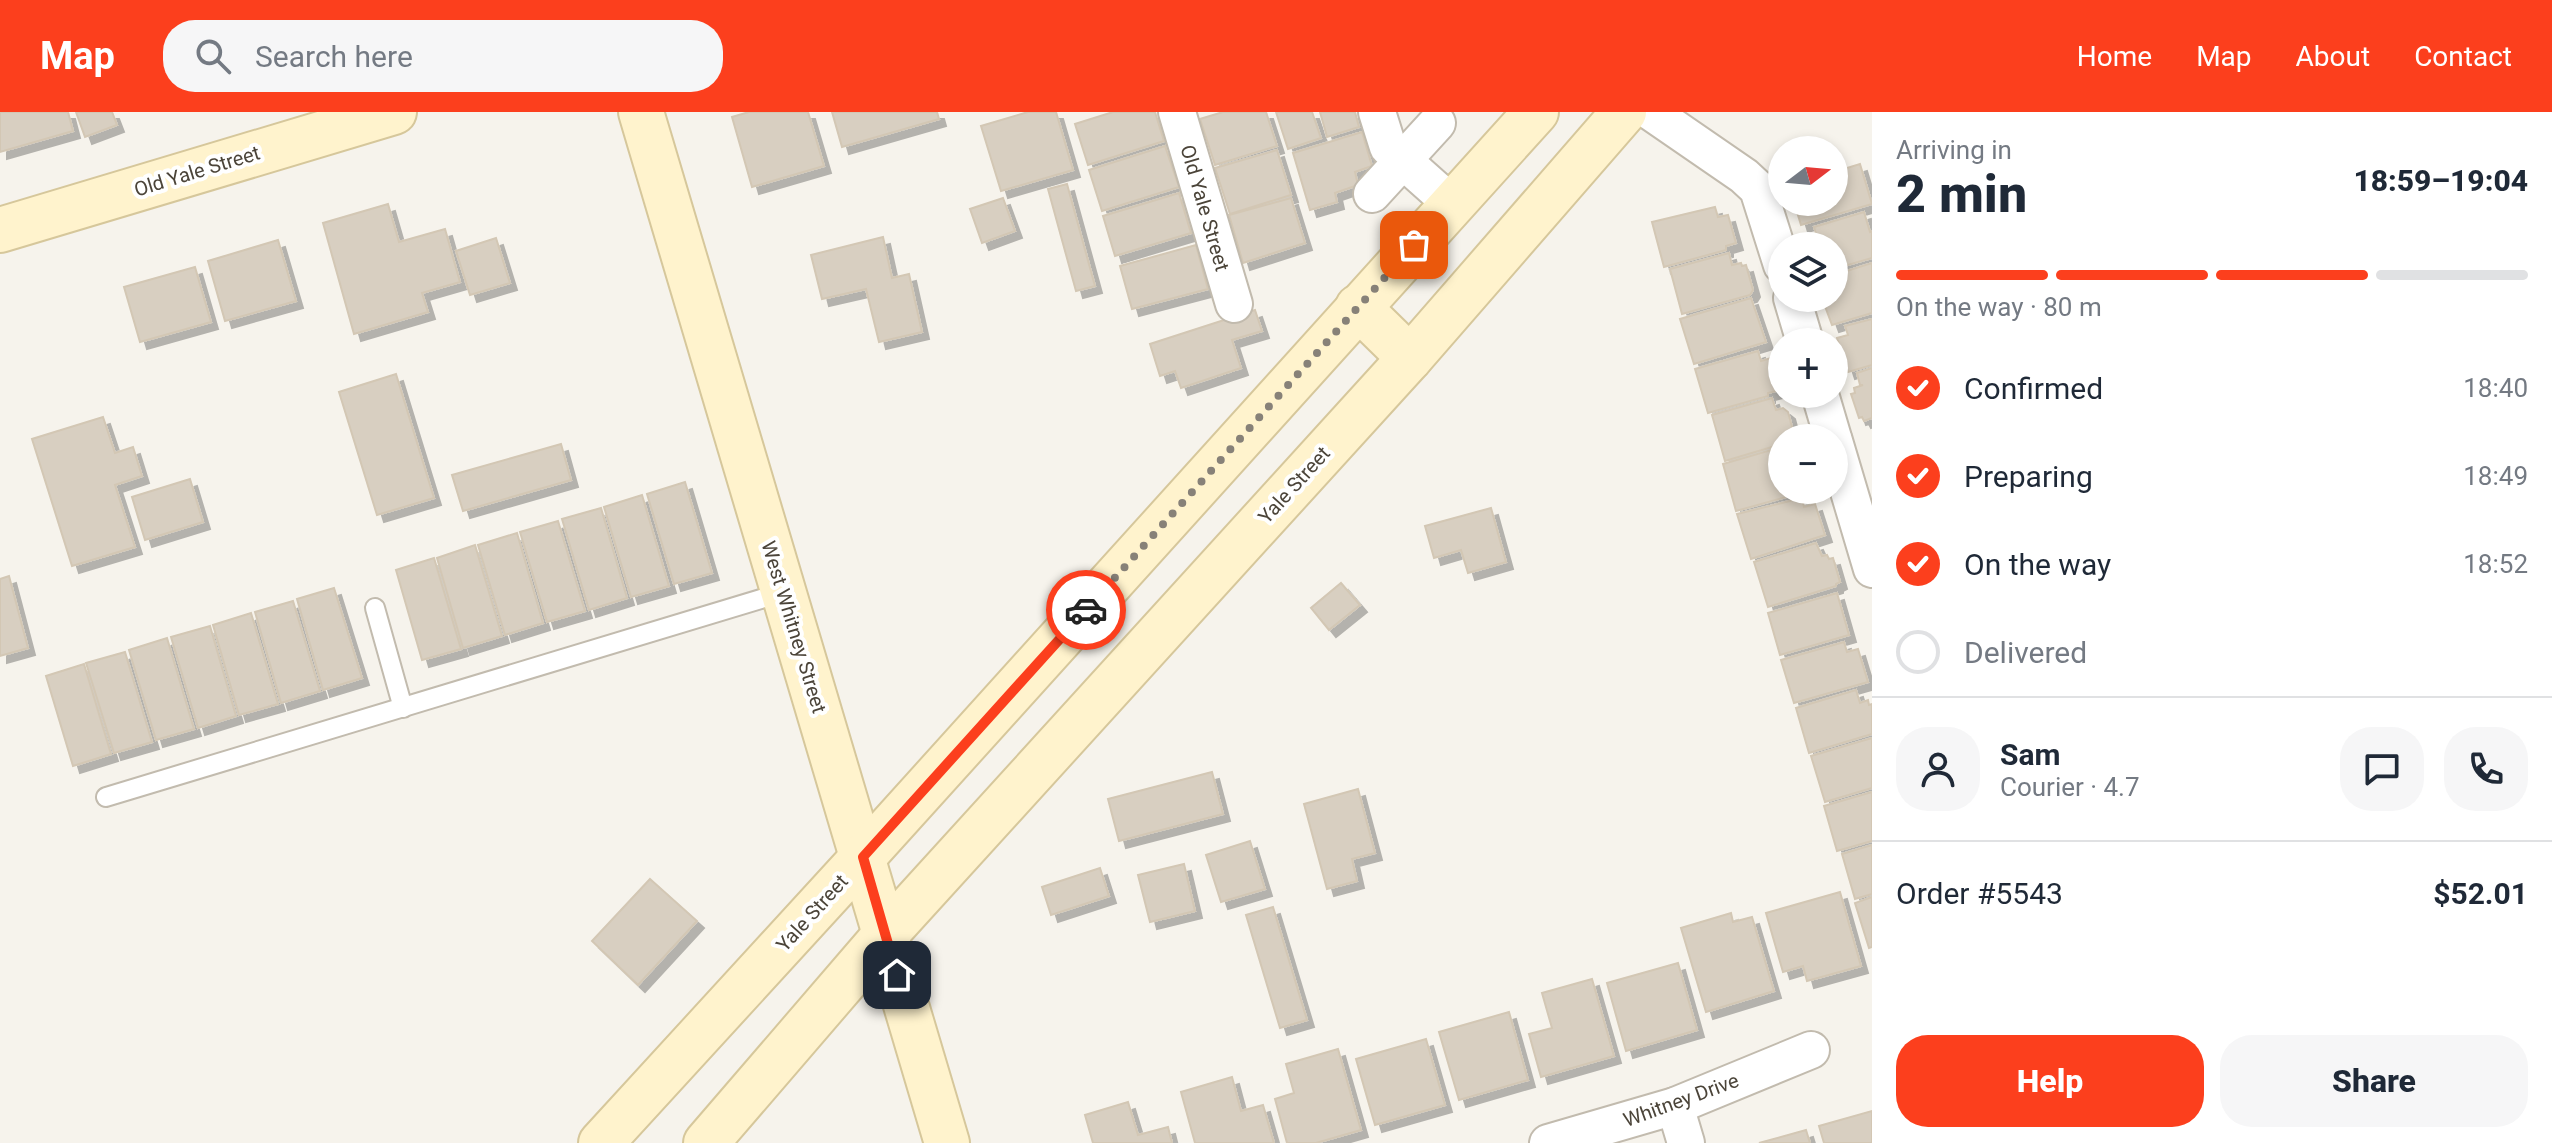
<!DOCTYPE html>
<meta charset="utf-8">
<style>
body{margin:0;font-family:Roboto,sans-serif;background:#f6f6f7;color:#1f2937;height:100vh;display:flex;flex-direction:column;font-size:30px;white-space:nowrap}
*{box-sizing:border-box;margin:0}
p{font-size:26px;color:#747a83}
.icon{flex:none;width:44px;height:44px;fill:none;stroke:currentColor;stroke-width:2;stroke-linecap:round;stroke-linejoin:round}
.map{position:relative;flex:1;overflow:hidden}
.sheet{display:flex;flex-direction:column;background:#fff;width:680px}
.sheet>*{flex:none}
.needle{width:52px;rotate:74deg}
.fabs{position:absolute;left:1768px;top:24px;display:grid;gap:16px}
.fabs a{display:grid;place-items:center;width:80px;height:80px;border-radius:50%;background:#fff;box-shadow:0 4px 12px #0003;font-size:40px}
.pin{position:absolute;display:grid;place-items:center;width:68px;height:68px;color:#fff;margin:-34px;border-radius:16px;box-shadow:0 4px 12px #0006}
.courier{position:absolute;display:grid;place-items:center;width:80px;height:80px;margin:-40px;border:6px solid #fc3f1d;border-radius:50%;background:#fff;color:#222;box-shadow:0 2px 10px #0007}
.overview em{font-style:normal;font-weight:800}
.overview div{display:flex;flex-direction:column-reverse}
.overview{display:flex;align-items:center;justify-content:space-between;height:136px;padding:0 24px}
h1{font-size:52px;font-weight:800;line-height:60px}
.bar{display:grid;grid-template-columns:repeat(4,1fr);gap:12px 8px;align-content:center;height:96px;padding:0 24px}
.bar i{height:10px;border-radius:6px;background:#e0e1e3}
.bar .current{background:#fc3f1d}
.bar p{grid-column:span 4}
.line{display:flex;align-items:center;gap:20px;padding:0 24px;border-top:2px solid #e0e1e3}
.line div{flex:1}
.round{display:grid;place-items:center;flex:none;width:84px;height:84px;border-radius:32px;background:#f6f6f7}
ol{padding:0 24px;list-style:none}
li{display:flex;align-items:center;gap:24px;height:88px}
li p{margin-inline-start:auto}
li .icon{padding:8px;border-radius:50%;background:#fc3f1d;color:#fff;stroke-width:4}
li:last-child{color:#747a83}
li i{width:44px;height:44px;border:4px solid #e0e1e3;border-radius:50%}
.action{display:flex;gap:16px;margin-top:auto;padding:16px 24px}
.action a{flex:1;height:92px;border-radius:32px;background:#fc3f1d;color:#fff;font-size:32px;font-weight:800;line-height:92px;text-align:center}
.action a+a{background:#f6f6f7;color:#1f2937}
header{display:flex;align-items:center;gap:48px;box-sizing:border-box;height:112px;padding:0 40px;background:#fc3f1d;color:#fff}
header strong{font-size:38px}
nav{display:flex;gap:44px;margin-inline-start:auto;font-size:28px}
.search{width:560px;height:72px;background:#f6f6f7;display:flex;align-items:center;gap:20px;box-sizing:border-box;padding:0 28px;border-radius:32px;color:#747a83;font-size:30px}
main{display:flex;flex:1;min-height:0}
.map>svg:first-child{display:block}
.building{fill:#d8cfc1;stroke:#d3c7b4;stroke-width:2;filter:url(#shadow)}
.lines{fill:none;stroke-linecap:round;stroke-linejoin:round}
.lane-casing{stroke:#c2bbae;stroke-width:22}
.street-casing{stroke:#c2bbae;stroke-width:40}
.secondary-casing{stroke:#d6c79b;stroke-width:48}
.lane{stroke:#fff;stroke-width:18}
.street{stroke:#fff;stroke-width:36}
.secondary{stroke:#fff3cd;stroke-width:44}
.done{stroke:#878178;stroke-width:8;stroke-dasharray:0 14.4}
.route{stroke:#fc3f1d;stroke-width:10}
.labels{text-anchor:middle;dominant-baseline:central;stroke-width:8;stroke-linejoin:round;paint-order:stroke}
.street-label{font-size:20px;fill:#4b4439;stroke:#fff}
</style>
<header>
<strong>Map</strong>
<div class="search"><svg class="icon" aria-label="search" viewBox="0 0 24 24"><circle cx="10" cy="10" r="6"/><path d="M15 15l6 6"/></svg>Search here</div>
<nav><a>Home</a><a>Map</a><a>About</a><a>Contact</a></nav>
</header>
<main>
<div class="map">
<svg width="1872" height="1031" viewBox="0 0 1872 1031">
<defs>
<filter id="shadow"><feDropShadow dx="7" dy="7" stdDeviation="0" flood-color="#0004"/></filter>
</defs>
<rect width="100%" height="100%" fill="#f6f3ec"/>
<g class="building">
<path d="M 0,0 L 68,0 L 73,19 L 0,40 Z"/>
<path d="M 76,0 L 112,0 L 117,13 L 85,25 Z"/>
<path d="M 749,0 L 808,0 L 824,54 L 752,75 L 732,5 Z"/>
<path d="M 832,0 L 937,0 L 939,7 L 842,35 Z"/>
<path d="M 1028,0 L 1056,0 L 1073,58 L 1001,79 L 981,14 Z"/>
<path d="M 1113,0 L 1155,0 L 1164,29 L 1088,53 L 1075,12 Z"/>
<path d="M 1223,0 L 1266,0 L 1277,34 L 1215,53 L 1200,7 Z"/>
<path d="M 1276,0 L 1312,0 L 1321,26 L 1288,37 Z"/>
<path d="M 1320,0 L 1355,0 L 1359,15 L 1327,25 Z"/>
<path d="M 1362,20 L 1372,54 L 1355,60 L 1358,73 L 1335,81 L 1337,90 L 1310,98 L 1293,41 Z"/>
<path d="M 1165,34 L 1179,75 L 1102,99 L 1089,58 Z"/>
<path d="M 1277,38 L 1291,83 L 1230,102 L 1215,56 Z"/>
<path d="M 1860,52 L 1872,92 L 1801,113 L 1794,90 L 1834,90 L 1834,60 Z"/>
<path d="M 1067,72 L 1095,174 L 1076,179 L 1048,77 Z"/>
<path d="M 1179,81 L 1191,121 L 1115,144 L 1103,104 Z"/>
<path d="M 1003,86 L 1015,119 L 982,131 L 970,97 Z"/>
<path d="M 1291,86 L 1305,131 L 1243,151 L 1229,103 Z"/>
<path d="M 388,92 L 399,130 L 445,117 L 460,170 L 422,181 L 428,200 L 354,222 L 323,111 Z"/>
<path d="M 1715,95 L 1718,105 L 1728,103 L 1736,131 L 1726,134 L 1726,138 L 1664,155 L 1652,110 Z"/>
<path d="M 1864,100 L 1870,120 L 1872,119 L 1872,146 L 1834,157 L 1834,134 L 1809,134 L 1808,130 L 1818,128 L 1814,115 Z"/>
<path d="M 883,125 L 892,166 L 909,162 L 922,220 L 879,230 L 866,177 L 822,187 L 811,143 Z"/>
<path d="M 496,126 L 510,171 L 470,183 L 456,139 Z"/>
<path d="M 278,128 L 296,189 L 225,209 L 208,149 Z"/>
<path d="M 1196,133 L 1208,177 L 1132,197 L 1120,154 Z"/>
<path d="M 1729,141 L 1732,153 L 1741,151 L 1742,154 L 1746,153 L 1753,178 L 1750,183 L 1682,202 L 1670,157 Z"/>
<path d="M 1872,151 L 1872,201 L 1832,213 L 1822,186 L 1834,186 L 1834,163 Z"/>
<path d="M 195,155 L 211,210 L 140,230 L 124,175 Z"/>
<path d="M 1751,186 L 1766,230 L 1694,252 L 1680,207 Z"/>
<path d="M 1255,198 L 1262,219 L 1232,228 L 1241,256 L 1181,276 L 1175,259 L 1160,264 L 1150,232 Z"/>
<path d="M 1872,207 L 1872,253 L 1848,260 L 1837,226 L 1848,223 L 1845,214 Z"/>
<path d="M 1758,239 L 1761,249 L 1771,246 L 1780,278 L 1768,281 L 1768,284 L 1708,301 L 1695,257 Z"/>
<path d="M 1872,256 L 1872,306 L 1864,309 L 1862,305 L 1859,306 L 1851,282 L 1855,281 L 1854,276 L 1863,273 L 1860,273 L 1857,261 Z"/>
<path d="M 396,262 L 434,386 L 377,403 L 339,280 Z"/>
<path d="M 1772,286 L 1776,298 L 1783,296 L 1788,300 L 1795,326 L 1782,326 L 1782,332 L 1725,349 L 1712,303 Z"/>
<path d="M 103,305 L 115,341 L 133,335 L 142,364 L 115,373 L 135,435 L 72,454 L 32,327 Z"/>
<path d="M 561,332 L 571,368 L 463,399 L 452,363 Z"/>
<path d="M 1782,335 L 1782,378 L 1808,379 L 1736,399 L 1723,352 Z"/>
<path d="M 190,367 L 203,410 L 145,428 L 132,385 Z"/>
<path d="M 685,370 L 712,461 L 674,472 L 647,382 Z"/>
<path d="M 642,383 L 669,474 L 631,485 L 604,395 Z"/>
<path d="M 1802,386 L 1804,395 L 1815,392 L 1825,423 L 1751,447 L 1737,402 Z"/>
<path d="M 601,396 L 627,486 L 589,498 L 562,407 Z"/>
<path d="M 1491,396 L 1506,450 L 1468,461 L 1461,438 L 1434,446 L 1425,414 Z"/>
<path d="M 558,409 L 585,499 L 547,510 L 520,420 Z"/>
<path d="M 517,421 L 543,511 L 505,523 L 478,433 Z"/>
<path d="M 1816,431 L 1822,444 L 1827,443 L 1829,447 L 1833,446 L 1840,470 L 1836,472 L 1836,474 L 1768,495 L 1754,450 Z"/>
<path d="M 475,433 L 502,524 L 463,536 L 437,446 Z"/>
<path d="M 434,446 L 461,537 L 422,548 L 396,458 Z"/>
<path d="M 9,464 L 28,536 L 0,544 L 0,467 Z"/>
<path d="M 1341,471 L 1360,493 L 1329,518 L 1311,496 Z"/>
<path d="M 334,476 L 362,566 L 323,578 L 297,487 Z"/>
<path d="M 1837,481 L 1849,523 L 1780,543 L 1768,501 Z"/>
<path d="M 293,489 L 320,579 L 281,591 L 255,500 Z"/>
<path d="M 251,501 L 278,592 L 239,603 L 213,513 Z"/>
<path d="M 210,514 L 236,604 L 198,616 L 171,525 Z"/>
<path d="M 167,526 L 194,617 L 156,628 L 129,538 Z"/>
<path d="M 1844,530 L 1847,540 L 1858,537 L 1868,570 L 1794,591 L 1781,548 Z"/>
<path d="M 125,540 L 152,630 L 114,641 L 86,551 Z"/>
<path d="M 84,552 L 111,642 L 73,654 L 46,564 Z"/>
<path d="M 1856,578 L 1860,591 L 1868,588 L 1869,593 L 1872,592 L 1872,622 L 1809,641 L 1796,596 Z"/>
<path d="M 1872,626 L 1872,676 L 1825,690 L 1811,644 Z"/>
<path d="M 1212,660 L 1223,702 L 1119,729 L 1108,687 Z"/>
<path d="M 1358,677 L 1375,741 L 1352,747 L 1357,769 L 1327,777 L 1304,692 Z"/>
<path d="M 1872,680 L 1872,729 L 1837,739 L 1824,694 Z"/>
<path d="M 1250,729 L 1265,777 L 1221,790 L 1206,743 Z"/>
<path d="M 1872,733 L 1872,782 L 1855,787 L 1842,742 Z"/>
<path d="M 1184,752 L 1195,799 L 1150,810 L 1138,763 Z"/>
<path d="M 1100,756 L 1109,784 L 1051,803 L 1042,775 Z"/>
<path d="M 650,767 L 697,809 L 638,873 L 592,829 Z"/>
<path d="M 1840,780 L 1861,854 L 1807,869 L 1803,854 L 1783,860 L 1766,801 Z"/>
<path d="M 1872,785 L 1872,835 L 1869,836 L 1855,791 Z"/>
<path d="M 1273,795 L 1307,908 L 1280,916 L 1246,803 Z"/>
<path d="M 1731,801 L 1733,810 L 1752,805 L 1774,879 L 1706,900 L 1681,816 Z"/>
<path d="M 1678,851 L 1697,918 L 1626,939 L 1607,871 Z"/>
<path d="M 1592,867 L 1614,944 L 1541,965 L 1529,922 L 1552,916 L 1542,881 Z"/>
<path d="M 1509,900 L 1528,968 L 1459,988 L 1439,920 Z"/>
<path d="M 1426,927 L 1445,993 L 1375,1013 L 1356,947 Z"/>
<path d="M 1338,937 L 1361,1018 L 1316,1031 L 1287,1031 L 1275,987 L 1294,981 L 1286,952 Z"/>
<path d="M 1232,965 L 1241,999 L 1263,993 L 1274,1031 L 1195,1031 L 1181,980 Z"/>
<path d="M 1128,990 L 1138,1023 L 1168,1015 L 1172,1031 L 1093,1031 L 1085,1003 Z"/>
<path d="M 1872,999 L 1872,1031 L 1824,1031 L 1819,1014 Z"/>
<path d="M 1806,1018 L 1810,1031 L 1759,1031 Z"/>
</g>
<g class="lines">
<g class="lane-casing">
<g id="lane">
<path d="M 375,496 L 403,596"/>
<path d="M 106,685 L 784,480"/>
</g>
</g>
<g class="street-casing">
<g id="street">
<path d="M 1177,0 L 1234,192"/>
<path d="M 1377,0 L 1388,35 L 1452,92"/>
<path d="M 1651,0 L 1744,64 L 1758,77 L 1782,153"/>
<path d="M 1372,82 L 1437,11"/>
<path d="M 1792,186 L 1805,230"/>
<path d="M 1820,282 L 1833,326"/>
<path d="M 1834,329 L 1872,457"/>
<path d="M 1675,994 L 1686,1031"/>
<path d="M 1548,1031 L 1675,994 L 1811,938"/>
</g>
</g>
<g class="secondary-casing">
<g id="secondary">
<path d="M 641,0 L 947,1031"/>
<path d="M 0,118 L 394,0"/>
<path d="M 1358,195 L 1410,246"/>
<path d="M 601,1031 L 863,745 L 1536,0"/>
<path d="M 706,1031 L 885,823 L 1410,246 L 1624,0"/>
</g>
</g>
<use href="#lane" class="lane"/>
<use href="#street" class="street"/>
<use href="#secondary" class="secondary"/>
</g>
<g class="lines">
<path class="done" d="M 1086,498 L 1414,133"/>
<path class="route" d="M 897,863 L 863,745 L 1086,498"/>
</g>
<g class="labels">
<g class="street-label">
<text transform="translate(197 59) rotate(-17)">Old Yale Street</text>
<text transform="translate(1205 96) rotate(74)">Old Yale Street</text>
<text transform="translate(1294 373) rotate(-48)">Yale Street</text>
<text transform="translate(794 515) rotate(73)">West Whitney Street</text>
<text transform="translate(812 801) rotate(-48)">Yale Street</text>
<text transform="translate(1681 988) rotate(-20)">Whitney Drive</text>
</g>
</g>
</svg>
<div class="fabs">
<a><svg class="needle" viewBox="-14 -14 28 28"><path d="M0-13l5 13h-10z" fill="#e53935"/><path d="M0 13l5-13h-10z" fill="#747a83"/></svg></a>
<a><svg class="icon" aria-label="layers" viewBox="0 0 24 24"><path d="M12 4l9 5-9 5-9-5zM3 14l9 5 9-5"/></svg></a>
<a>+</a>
<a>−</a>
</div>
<div class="pin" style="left:1414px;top:133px;background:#ea580c"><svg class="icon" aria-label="bag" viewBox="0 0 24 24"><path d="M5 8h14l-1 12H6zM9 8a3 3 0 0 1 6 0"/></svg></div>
<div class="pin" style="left:897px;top:863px;background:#1f2937"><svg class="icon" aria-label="home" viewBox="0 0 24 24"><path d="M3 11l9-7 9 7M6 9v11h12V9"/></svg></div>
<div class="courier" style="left:1086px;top:498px"><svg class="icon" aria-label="car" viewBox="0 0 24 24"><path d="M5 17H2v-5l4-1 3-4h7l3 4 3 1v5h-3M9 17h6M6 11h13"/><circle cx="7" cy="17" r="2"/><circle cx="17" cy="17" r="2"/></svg></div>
</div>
<section class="sheet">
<div class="overview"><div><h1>2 min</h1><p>Arriving in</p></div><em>18:59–19:04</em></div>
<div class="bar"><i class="current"></i><i class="current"></i><i class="current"></i><i></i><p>On the way · 80 m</p></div>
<ol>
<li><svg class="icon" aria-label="check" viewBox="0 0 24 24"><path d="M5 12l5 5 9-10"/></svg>Confirmed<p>18:40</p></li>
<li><svg class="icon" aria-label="check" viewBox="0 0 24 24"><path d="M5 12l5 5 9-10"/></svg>Preparing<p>18:49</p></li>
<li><svg class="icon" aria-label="check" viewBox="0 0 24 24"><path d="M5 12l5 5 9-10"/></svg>On the way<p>18:52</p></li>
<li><i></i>Delivered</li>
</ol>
<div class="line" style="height:144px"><a class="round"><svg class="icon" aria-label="person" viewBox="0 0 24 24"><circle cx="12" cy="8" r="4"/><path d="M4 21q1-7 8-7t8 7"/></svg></a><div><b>Sam</b><p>Courier · 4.7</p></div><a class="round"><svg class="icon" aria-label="chat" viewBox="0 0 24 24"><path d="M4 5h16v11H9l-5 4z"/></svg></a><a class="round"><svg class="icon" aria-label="phone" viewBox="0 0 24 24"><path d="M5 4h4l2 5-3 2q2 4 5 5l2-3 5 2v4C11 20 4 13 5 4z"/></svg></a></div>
<div class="line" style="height:104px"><div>Order #5543</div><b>$52.01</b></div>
<div class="action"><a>Help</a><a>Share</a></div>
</section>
</main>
